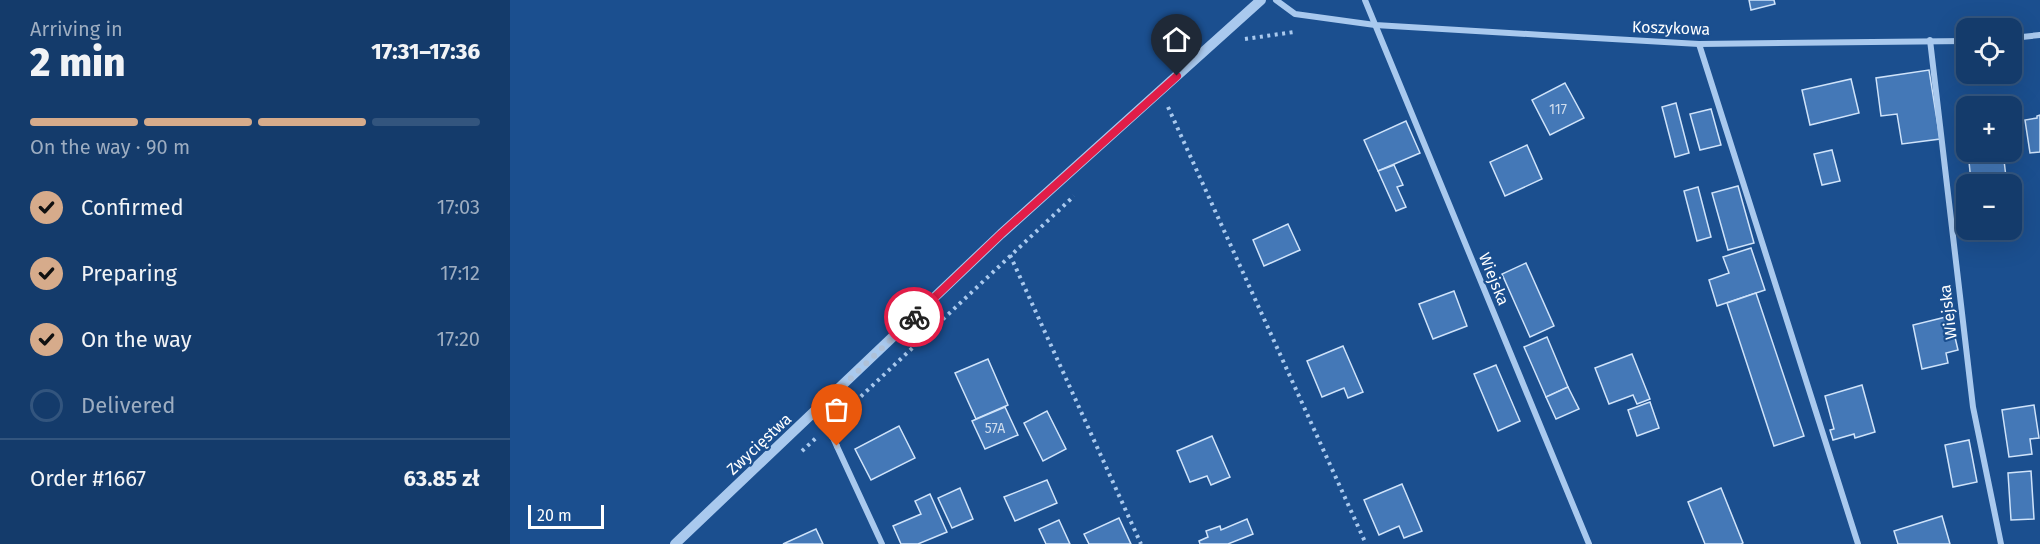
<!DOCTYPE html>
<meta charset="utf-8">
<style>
body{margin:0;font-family:"Fira Sans",sans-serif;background:#1d4271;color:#f1f3f6;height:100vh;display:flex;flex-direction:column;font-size:22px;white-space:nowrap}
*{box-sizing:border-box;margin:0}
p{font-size:20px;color:#9dadc1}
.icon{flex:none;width:33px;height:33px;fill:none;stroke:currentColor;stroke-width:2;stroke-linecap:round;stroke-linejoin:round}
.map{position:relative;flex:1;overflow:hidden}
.panel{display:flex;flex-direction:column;background:#143b6b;width:510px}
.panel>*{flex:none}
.fabs{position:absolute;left:1446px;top:18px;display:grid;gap:12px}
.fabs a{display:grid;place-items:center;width:66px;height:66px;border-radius:12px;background:#143b6b;box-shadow:0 6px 24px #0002,0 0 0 2px #33557e;font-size:30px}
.scale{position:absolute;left:18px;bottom:15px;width:76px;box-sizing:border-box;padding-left:6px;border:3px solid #fff;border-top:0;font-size:16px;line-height:21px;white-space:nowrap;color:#fff;-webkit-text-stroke:4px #1b4f8f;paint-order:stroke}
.pin{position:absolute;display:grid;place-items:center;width:51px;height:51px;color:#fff;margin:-62px -26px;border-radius:50% 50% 50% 0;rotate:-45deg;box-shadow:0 0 6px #0007}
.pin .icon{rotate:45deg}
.courier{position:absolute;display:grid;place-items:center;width:60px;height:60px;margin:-30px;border:4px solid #e11d48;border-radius:50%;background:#fff;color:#222;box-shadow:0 2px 8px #0007}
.head em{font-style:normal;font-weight:800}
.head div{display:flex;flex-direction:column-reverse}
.head{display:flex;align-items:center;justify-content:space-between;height:102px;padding:0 30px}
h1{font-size:39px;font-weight:800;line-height:45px}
.bar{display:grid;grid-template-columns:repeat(4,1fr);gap:9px 6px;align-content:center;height:72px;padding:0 30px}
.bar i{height:8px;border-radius:4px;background:#33557e}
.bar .active{background:#d6ab8b}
.bar p{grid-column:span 4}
.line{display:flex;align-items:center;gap:15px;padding:0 30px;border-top:2px solid #33557e}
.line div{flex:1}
ol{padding:0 30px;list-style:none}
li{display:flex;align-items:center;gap:18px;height:66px}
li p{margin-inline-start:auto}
li .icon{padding:6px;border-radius:50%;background:#d6ab8b;color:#111;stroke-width:4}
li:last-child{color:#9dadc1}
li i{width:33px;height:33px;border:3px solid #33557e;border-radius:50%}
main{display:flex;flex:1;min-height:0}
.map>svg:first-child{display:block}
.building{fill:#4478b7;stroke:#cfe3fa;stroke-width:1.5}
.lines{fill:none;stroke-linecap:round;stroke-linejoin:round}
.path{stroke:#a9c9ee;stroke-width:4;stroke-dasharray:3 4.5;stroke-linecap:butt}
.minor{stroke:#a9c9ee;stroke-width:6}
.tertiary{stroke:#a9c9ee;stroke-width:10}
.done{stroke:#afc1d8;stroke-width:6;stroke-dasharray:0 10.8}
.route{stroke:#e11d48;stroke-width:8}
.labels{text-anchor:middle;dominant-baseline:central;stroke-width:4.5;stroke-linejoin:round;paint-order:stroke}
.number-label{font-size:14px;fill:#d0dded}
.street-label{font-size:16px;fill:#fff;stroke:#1b4f8f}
</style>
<main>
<section class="panel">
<div class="head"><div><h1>2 min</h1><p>Arriving in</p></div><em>17:31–17:36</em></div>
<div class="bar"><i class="active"></i><i class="active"></i><i class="active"></i><i></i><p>On the way · 90 m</p></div>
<ol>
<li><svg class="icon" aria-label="check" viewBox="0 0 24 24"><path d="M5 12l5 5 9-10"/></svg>Confirmed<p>17:03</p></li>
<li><svg class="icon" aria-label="check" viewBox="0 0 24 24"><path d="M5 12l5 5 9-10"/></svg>Preparing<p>17:12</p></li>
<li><svg class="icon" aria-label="check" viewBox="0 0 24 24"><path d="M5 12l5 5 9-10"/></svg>On the way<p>17:20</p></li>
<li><i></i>Delivered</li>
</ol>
<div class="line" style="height:78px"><div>Order #1667</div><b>63.85 zł</b></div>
</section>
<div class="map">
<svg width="1530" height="544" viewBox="0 0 1530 544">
<rect width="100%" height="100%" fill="#1b4f8f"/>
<g class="building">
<path d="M 1239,0 L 1264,0 L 1265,4 L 1241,10 Z"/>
<path d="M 1419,70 L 1430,139 L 1392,144 L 1387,114 L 1371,116 L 1366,78 Z"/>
<path d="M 1341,79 L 1349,113 L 1300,125 L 1292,90 Z"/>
<path d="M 1055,83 L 1074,118 L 1040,135 L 1022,100 Z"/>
<path d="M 1166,103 L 1179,153 L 1165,157 L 1152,107 Z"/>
<path d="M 1201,109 L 1211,145 L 1190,150 L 1180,114 Z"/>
<path d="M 1530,115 L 1530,152 L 1520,153 L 1515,120 L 1527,118 L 1527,116 Z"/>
<path d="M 896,121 L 910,153 L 868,171 L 854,140 Z"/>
<path d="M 1017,145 L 1032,179 L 995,196 L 980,162 Z"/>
<path d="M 1322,150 L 1330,181 L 1312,185 L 1304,154 Z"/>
<path d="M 1458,152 L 1493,152 L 1496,177 L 1461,181 Z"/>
<path d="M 884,165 L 893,185 L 887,187 L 896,207 L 886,211 L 868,171 Z"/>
<path d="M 1228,186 L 1244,243 L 1218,250 L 1202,193 Z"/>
<path d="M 1188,187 L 1201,237 L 1187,241 L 1174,191 Z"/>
<path d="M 778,224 L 790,250 L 754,266 L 743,240 Z"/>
<path d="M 1464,230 L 1494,230 L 1494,232 L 1465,236 Z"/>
<path d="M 1241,248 L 1255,290 L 1207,306 L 1199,280 L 1219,273 L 1213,257 Z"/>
<path d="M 1016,263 L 1044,326 L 1020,337 L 992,274 Z"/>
<path d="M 944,291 L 957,326 L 923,339 L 909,304 Z"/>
<path d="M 1246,293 L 1294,436 L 1264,446 L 1217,303 Z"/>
<path d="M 1440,316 L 1448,350 L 1436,353 L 1438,363 L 1412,369 L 1403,325 Z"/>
<path d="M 1037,337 L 1058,387 L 1036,397 L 1014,347 Z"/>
<path d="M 833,346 L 853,392 L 838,398 L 834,388 L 812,397 L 797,361 Z"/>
<path d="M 1122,354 L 1140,399 L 1127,404 L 1123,395 L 1099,404 L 1085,368 Z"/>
<path d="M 478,359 L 498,405 L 466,419 L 445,373 Z"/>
<path d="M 986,365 L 1010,421 L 988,431 L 964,374 Z"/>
<path d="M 1352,385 L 1365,432 L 1345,438 L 1344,434 L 1323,440 L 1320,430 L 1324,429 L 1315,396 Z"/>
<path d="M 1058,387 L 1069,409 L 1046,419 L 1036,397 Z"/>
<path d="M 1140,402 L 1149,428 L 1127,436 L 1118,410 Z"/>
<path d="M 1524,405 L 1529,438 L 1520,439 L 1522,454 L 1499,457 L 1492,410 Z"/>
<path d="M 495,407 L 508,435 L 475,449 L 462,421 Z"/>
<path d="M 537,411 L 556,449 L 533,461 L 514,423 Z"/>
<path d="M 389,426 L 405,458 L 361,480 L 345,449 Z"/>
<path d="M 702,436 L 720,477 L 701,485 L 697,476 L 680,482 L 667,451 Z"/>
<path d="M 1459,440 L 1467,482 L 1443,487 L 1435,445 Z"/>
<path d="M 1521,471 L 1524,519 L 1501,520 L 1498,473 Z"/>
<path d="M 537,480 L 547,503 L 505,521 L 494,497 Z"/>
<path d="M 892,484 L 912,531 L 894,538 L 889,526 L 869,535 L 854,500 Z"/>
<path d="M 450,488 L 463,519 L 442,528 L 428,498 Z"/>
<path d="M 1211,488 L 1233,543 L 1231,544 L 1195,544 L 1178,502 Z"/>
<path d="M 420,494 L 437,532 L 408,544 L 391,544 L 383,526 L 411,514 L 405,501 Z"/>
<path d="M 1432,516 L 1440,544 L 1388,544 L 1384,531 Z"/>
<path d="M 609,518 L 621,544 L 579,544 L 574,534 Z"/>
<path d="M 737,519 L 743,534 L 718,544 L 690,544 L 689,541 L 698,537 L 696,531 L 710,526 L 711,530 Z"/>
<path d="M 549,520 L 560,544 L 536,544 L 529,529 Z"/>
<path d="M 306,529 L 313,544 L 273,544 Z"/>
</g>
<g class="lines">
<g class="path">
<path d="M 735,39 L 784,32"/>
<path d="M 658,107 L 856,544"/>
<path d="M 500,255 L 631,544"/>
<path d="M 329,417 L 564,196"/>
<path d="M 292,451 L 306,438"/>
</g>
<g class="minor">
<path d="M 766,0 L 785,14 L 865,25 L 1033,35 L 1189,44 L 1456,41"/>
<path d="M 855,0 L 1079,544"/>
<path d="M 1502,38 L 1530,35"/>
<path d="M 1420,40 L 1463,407 L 1491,544"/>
<path d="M 1189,44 L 1348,544"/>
<path d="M 308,409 L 318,427 L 372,544"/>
</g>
<path class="tertiary" d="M 165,544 L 491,234 L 751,0"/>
</g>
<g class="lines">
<path class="done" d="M 327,446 L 308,410 L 404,317"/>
<path class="route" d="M 404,317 L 491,234 L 667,76"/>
</g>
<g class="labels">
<g class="number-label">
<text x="1048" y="109">117</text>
<text x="485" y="428">57A</text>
</g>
<g class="street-label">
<text transform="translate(1161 28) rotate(2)">Koszykowa</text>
<text transform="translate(984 279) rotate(68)">Wiejska</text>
<text transform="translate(1438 312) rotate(-97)">Wiejska</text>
<text transform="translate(249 444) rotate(-43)">Zwycięstwa</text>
</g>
</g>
</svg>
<div class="fabs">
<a><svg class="icon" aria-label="locate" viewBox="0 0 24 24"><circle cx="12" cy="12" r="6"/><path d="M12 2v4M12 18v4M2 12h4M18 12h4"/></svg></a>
<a>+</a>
<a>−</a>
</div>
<div class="scale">20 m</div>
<div class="pin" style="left:327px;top:446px;background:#ea580c"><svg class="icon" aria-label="bag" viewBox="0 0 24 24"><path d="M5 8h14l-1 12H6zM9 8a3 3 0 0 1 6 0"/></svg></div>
<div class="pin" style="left:667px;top:76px;background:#1f2937"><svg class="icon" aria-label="home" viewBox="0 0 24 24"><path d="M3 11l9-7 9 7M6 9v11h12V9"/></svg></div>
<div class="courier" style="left:404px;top:317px"><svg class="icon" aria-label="bike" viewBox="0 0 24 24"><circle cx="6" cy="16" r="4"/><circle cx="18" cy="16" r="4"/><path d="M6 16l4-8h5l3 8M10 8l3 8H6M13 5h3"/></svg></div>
</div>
</main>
